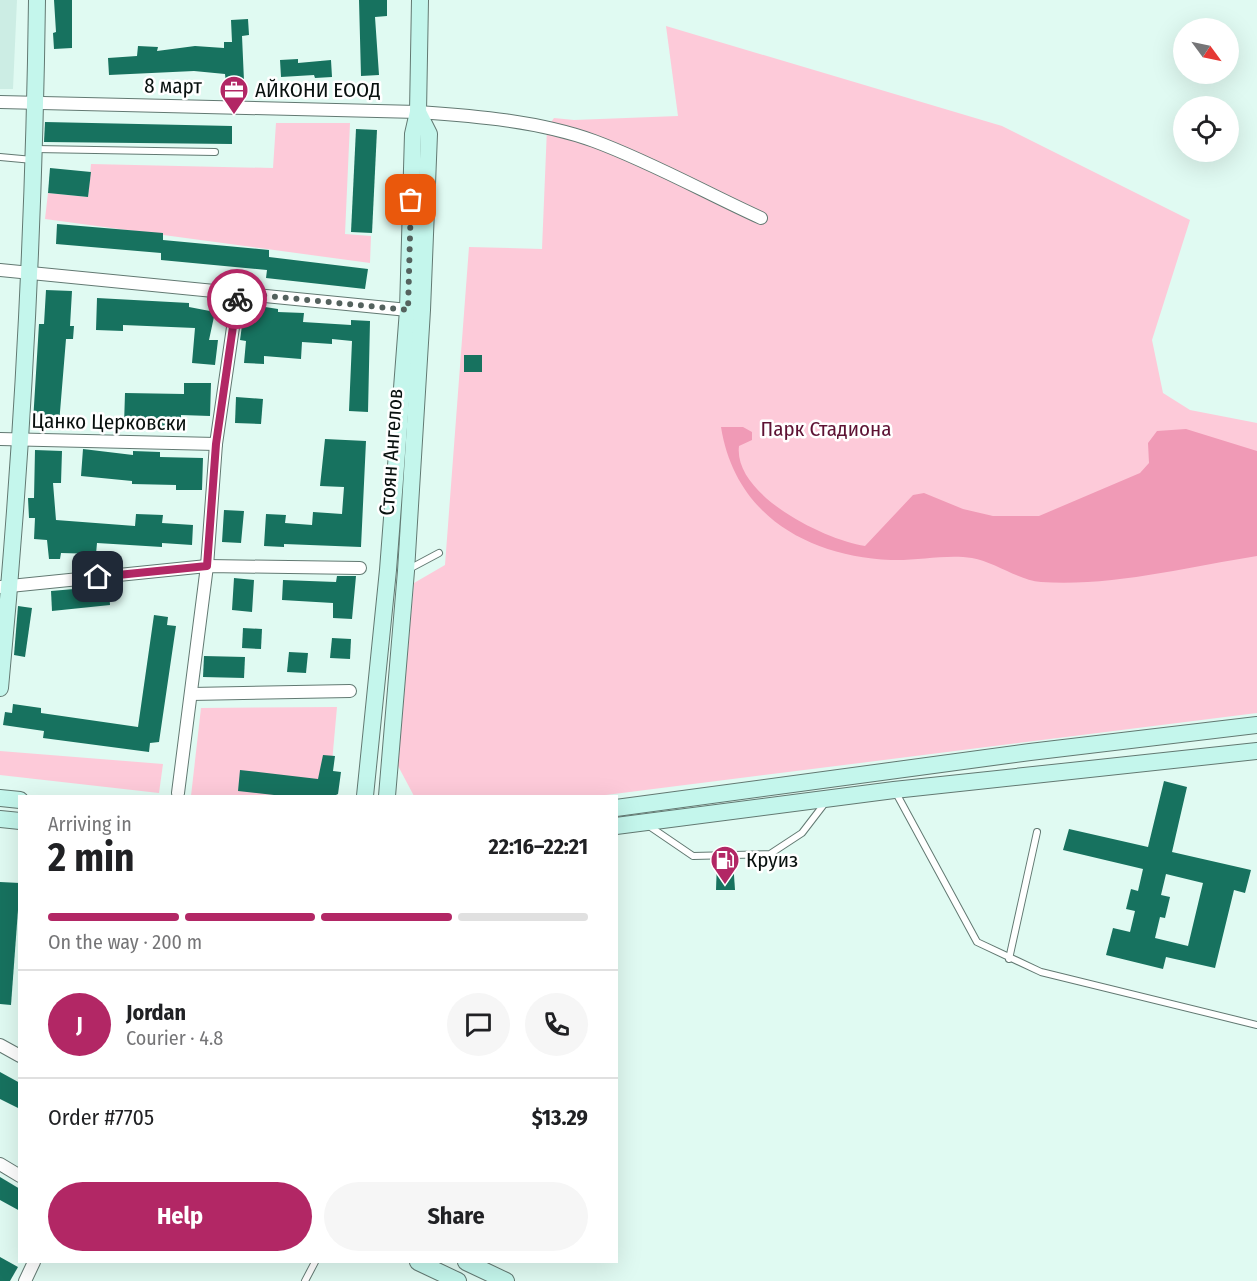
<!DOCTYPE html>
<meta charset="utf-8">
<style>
body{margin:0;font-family:"Fira Sans Condensed",sans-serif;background:#f6f6f6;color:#202124;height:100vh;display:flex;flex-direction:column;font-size:22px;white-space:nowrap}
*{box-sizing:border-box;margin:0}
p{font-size:20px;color:#757577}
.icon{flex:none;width:33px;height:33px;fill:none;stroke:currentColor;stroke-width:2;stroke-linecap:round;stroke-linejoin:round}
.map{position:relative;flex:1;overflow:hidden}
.drawer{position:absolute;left:18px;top:795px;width:600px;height:468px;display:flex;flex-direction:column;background:#fff;border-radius:0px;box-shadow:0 6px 24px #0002}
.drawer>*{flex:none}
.needle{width:39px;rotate:123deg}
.tools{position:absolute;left:1173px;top:18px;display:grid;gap:12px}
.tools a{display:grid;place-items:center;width:66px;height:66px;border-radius:50%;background:#fff;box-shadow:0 6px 24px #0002;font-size:30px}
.pin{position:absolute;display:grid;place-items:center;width:51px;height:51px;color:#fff;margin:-26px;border-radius:12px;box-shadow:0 3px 9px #0006}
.courier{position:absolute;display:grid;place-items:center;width:60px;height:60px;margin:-30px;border:4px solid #b22765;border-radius:50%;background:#fff;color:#222;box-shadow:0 2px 8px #0007}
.headline em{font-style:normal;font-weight:700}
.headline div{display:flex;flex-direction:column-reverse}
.headline{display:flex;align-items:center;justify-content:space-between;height:102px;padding:0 30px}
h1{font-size:39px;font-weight:700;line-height:45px}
.bar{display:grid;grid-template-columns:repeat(4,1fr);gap:9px 6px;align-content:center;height:72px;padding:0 30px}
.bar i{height:8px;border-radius:4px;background:#e0e0e0}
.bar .on{background:#b22765}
.bar p{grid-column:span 4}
.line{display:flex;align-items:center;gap:15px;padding:0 30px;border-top:2px solid #e0e0e0}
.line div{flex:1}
.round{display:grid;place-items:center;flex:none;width:63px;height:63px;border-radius:32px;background:#f6f6f6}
.primary-button{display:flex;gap:12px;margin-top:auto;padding:12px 30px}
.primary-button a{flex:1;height:69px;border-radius:36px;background:#b22765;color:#fff;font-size:24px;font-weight:700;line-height:69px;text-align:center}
.primary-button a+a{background:#f6f6f6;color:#202124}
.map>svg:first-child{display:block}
.built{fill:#ccede4}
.green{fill:#fdcad9}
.water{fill:#f09ab6}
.building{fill:#17725f;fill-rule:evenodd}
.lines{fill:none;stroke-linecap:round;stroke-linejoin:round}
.lane-casing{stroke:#627972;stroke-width:8}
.street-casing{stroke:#627972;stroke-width:14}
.secondary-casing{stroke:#627972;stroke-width:18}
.lane{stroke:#fff;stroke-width:6}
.street{stroke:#fff;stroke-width:12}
.secondary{stroke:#c4f6ec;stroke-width:16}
.done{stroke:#54625e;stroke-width:6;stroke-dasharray:0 10.8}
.route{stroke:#b22765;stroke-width:8}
.labels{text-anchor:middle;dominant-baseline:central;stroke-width:5;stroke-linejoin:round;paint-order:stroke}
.street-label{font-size:21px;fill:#08100e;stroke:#fff}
.poi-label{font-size:21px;fill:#08100e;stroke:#fff;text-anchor:start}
.park-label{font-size:21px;fill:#5d1233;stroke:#fff}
</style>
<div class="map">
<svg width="1257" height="1281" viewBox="0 0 1257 1281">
<rect width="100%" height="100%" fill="#e0faf2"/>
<path class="built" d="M 0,0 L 17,0 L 13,89 L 0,89 Z"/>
<g class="green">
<path d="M 666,26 L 1002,126 L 1190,220 L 1152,340 L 1163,393 L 1190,410 L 1257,423 L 1257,713 L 598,796 L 414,796 L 397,764 L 414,583 L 445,565 L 469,247 L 542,249 L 547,128 L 554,118 L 574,120 L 678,116 Z"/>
<path d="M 276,123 L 350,123 L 345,234 L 371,236 L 370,263 L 45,219 L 48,193 L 88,197 L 91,164 L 273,168 Z"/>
<path d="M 337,707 L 329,796 L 191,796 L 201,708 Z"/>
<path d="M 0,751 L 163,764 L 159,793 L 0,775 Z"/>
</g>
<path class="water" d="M 721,427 L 743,427 L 752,432 L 752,440 L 739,446 C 733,495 825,540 865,546 L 913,495 L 924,493 L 963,509 L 993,516 L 1039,516 L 1140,473 L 1149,463 L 1148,443 L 1157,431 L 1186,429 L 1257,451 L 1257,556 C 1188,567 1110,587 1041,582 C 1020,581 995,562 972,558 C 946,554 917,561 891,560 C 807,556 735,515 721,427 Z"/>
<g class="building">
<path d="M 54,0 L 72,0 L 72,48 L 54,49 L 53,33 L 56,32 Z"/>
<path d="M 359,0 L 387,0 L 387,16 L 375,17 L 379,75 L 361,76 Z"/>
<path d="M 248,19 L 249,35 L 242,36 L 244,81 L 226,83 L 225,74 L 194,71 L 109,75 L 108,58 L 137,56 L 138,46 L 158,47 L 157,51 L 195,46 L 224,48 L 224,42 L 232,42 L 231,20 Z"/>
<path d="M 298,59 L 298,63 L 331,60 L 332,77 L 315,78 L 314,75 L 281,77 L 280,60 Z"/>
<path d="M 45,122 L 232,126 L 232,144 L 44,142 Z"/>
<path d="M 356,129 L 377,130 L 372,233 L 351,232 Z"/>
<path d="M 50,168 L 91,172 L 88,197 L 48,193 Z"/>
<path d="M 57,224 L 163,233 L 163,240 L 269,250 L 269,257 L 368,269 L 365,289 L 266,278 L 267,270 L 161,260 L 161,253 L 56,244 Z"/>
<path d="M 46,290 L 72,291 L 70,326 L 74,326 L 73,339 L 66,339 L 59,424 L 33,422 L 39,324 L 44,324 Z"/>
<path d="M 97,298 L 189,303 L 189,307 L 215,312 L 209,340 L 218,340 L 215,365 L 192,363 L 195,328 L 123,325 L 123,331 L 96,330 Z"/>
<path d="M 245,304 L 278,309 L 278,312 L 304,313 L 303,322 L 351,325 L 351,320 L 370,321 L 368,412 L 349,411 L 352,341 L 332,339 L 332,344 L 302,342 L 301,359 L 264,356 L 264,364 L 244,363 L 246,341 L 240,340 Z"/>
<rect x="464" y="355" width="18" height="17"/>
<path d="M 184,383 L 211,383 L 210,416 L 181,415 L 181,426 L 124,425 L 125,393 L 184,394 Z"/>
<path d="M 236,397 L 263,399 L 261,424 L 235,423 Z"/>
<path d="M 325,439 L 366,441 L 361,547 L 284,544 L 284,547 L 264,546 L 266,514 L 286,515 L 285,523 L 312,525 L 313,512 L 342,514 L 344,487 L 320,486 Z"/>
<path d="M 83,449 L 133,455 L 133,451 L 160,452 L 160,457 L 203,458 L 202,490 L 176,490 L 176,485 L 132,484 L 132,481 L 81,476 Z"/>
<path d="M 35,450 L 62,451 L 61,483 L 53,483 L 56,520 L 135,526 L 136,514 L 163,515 L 162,523 L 193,525 L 192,545 L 162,543 L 162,547 L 97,543 L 96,554 L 61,553 L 60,559 L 49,559 L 47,540 L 34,539 L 35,518 L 29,518 L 28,498 L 34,498 Z"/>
<path d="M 224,510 L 244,511 L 241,543 L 222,542 Z"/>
<path d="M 337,576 L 356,576 L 352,619 L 333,618 L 333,603 L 282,600 L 283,580 L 336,582 Z"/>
<path d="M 234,578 L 254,580 L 252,612 L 232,610 Z"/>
<path d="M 109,586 L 110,605 L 52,611 L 51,591 Z"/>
<path d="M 18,606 L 32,608 L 25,657 L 14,655 Z"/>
<path d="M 154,615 L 168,617 L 167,625 L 176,626 L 159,742 L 150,743 L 149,752 L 43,738 L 44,731 L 3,725 L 5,712 L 12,713 L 13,704 L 41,708 L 41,713 L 138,727 Z"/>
<path d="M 243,628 L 262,629 L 261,649 L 242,648 Z"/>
<path d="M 332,638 L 351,639 L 350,659 L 330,658 Z"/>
<path d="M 289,652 L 308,653 L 306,673 L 287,672 Z"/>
<path d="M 204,656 L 245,657 L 244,678 L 203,677 Z"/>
<path d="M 323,755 L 335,756 L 333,771 L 341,772 L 338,794 L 334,796 L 283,796 L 238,791 L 240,770 L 318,779 Z"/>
<path d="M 1164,781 L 1187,787 L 1172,852 L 1251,870 L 1245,893 L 1234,890 L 1215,968 L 1166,957 L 1163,969 L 1106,955 L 1113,928 L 1130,932 L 1135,911 L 1126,909 L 1131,889 L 1138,891 L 1143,869 L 1063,850 L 1069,829 L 1148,847 ZM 1166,874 L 1203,883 L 1188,946 L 1155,938 L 1160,917 L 1165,918 L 1170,897 L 1161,895 Z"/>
<path d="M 733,860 L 735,890 L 716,890 L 717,861 Z"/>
<path d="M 0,882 L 20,883 L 11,1005 L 0,1004 Z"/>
<path d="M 0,1072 L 20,1083 L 20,1109 L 0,1099 Z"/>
<path d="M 0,1177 L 20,1189 L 20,1211 L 0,1200 Z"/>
<path d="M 0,1257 L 18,1267 L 10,1281 L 0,1281 Z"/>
</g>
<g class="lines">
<g class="lane-casing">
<g id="lane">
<path d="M 35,149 L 215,152"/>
<path d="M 0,157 L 33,160"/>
<path d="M 409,569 L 439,553"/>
<path d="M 895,791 L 977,942 L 1041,972 L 1257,1025"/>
<path d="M 649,826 L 693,856 L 770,854 L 802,833 L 825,803"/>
<path d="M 1009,959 L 1037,832"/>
<path d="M 305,1281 L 315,1262"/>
</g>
</g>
<g class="street-casing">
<g id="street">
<path d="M 0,102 L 418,112 C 476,116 539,121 594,141 C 651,162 706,193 761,218"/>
<path d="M 0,270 L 408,310"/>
<path d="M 0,439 L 216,444"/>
<path d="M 0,587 L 207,566 L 360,568"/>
<path d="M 191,694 L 350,691"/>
<path d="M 178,793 L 207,566 L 216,444 L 238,293"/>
<path d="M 0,1045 L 20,1056"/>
<path d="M 0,1164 L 20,1176"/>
<path d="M 25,1281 L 34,1262"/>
</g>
</g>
<g class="secondary-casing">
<g id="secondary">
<path d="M 0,688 C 22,459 34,230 37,0"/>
<path d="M 365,796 L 388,570 L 408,310 L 413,134 L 418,112 L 420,0"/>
<path d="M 387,796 L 406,571 L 422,310 L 429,134 L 418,112"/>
<path d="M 0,798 L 20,800"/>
<path d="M 616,808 L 1030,752 L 1257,725"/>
<path d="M 0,819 L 20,821"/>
<path d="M 616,826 L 894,790 L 1257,751"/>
<path d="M 418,1262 L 458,1281"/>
<path d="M 466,1262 L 506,1281"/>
</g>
</g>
<use href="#lane" class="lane"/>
<use href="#street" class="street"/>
<use href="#secondary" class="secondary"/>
</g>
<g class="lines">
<path class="done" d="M 237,299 L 238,293 L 408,310 L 411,200"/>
<path class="route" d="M 98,577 L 207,566 L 216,444 L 237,299"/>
</g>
<defs>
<g id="office-pin" transform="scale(1.5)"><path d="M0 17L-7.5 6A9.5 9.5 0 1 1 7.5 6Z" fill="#b22765" stroke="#fff"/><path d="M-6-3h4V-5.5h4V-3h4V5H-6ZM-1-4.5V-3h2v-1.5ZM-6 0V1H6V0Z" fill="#fff"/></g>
<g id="fuel-pin" transform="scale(1.5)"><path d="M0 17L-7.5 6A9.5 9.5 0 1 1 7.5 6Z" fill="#b22765" stroke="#fff"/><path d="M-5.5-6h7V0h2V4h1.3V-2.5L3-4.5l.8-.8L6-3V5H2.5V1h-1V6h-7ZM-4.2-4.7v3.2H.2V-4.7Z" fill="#fff"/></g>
</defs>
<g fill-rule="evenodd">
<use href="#office-pin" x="234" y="90"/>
<use href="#fuel-pin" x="725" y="860"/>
</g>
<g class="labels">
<g class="street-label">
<text transform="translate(173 86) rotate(1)">8 март</text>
<text transform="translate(109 422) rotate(1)">Цанко Церковски</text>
<text transform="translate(391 452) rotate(-86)">Стоян Ангелов</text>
</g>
<g class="poi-label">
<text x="255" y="90">АЙКОНИ ЕООД</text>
<text x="746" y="860">Круиз</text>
</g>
<g class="park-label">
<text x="826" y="429">Парк Стадиона</text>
</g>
</g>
</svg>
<div class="tools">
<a><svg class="needle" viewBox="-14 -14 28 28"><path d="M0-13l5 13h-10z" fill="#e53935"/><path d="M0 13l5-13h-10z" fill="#757577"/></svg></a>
<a><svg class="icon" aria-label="locate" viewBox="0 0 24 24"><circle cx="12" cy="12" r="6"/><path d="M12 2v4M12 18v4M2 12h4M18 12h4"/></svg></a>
</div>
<div class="pin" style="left:411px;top:200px;background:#ea580c"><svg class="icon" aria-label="bag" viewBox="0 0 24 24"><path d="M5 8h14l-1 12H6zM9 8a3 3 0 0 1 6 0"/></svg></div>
<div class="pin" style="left:98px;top:577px;background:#1f2937"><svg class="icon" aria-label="home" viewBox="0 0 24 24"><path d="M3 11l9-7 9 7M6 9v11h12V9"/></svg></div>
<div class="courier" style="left:237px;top:299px"><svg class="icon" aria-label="bike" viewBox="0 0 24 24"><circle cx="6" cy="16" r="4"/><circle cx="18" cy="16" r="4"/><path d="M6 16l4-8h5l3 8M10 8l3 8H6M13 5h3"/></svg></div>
<section class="drawer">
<div class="headline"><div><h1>2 min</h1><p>Arriving in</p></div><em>22:16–22:21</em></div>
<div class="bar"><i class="on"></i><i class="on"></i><i class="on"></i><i></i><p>On the way · 200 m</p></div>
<div class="line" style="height:108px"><b class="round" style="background:#b22765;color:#fff">J</b><div><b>Jordan</b><p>Courier · 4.8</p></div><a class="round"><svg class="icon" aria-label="chat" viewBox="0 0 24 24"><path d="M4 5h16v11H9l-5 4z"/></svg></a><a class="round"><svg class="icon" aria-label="phone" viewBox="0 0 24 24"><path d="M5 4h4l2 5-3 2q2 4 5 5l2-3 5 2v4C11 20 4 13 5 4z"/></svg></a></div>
<div class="line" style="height:78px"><div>Order #7705</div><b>$13.29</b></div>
<div class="primary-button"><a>Help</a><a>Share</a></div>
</section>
</div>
